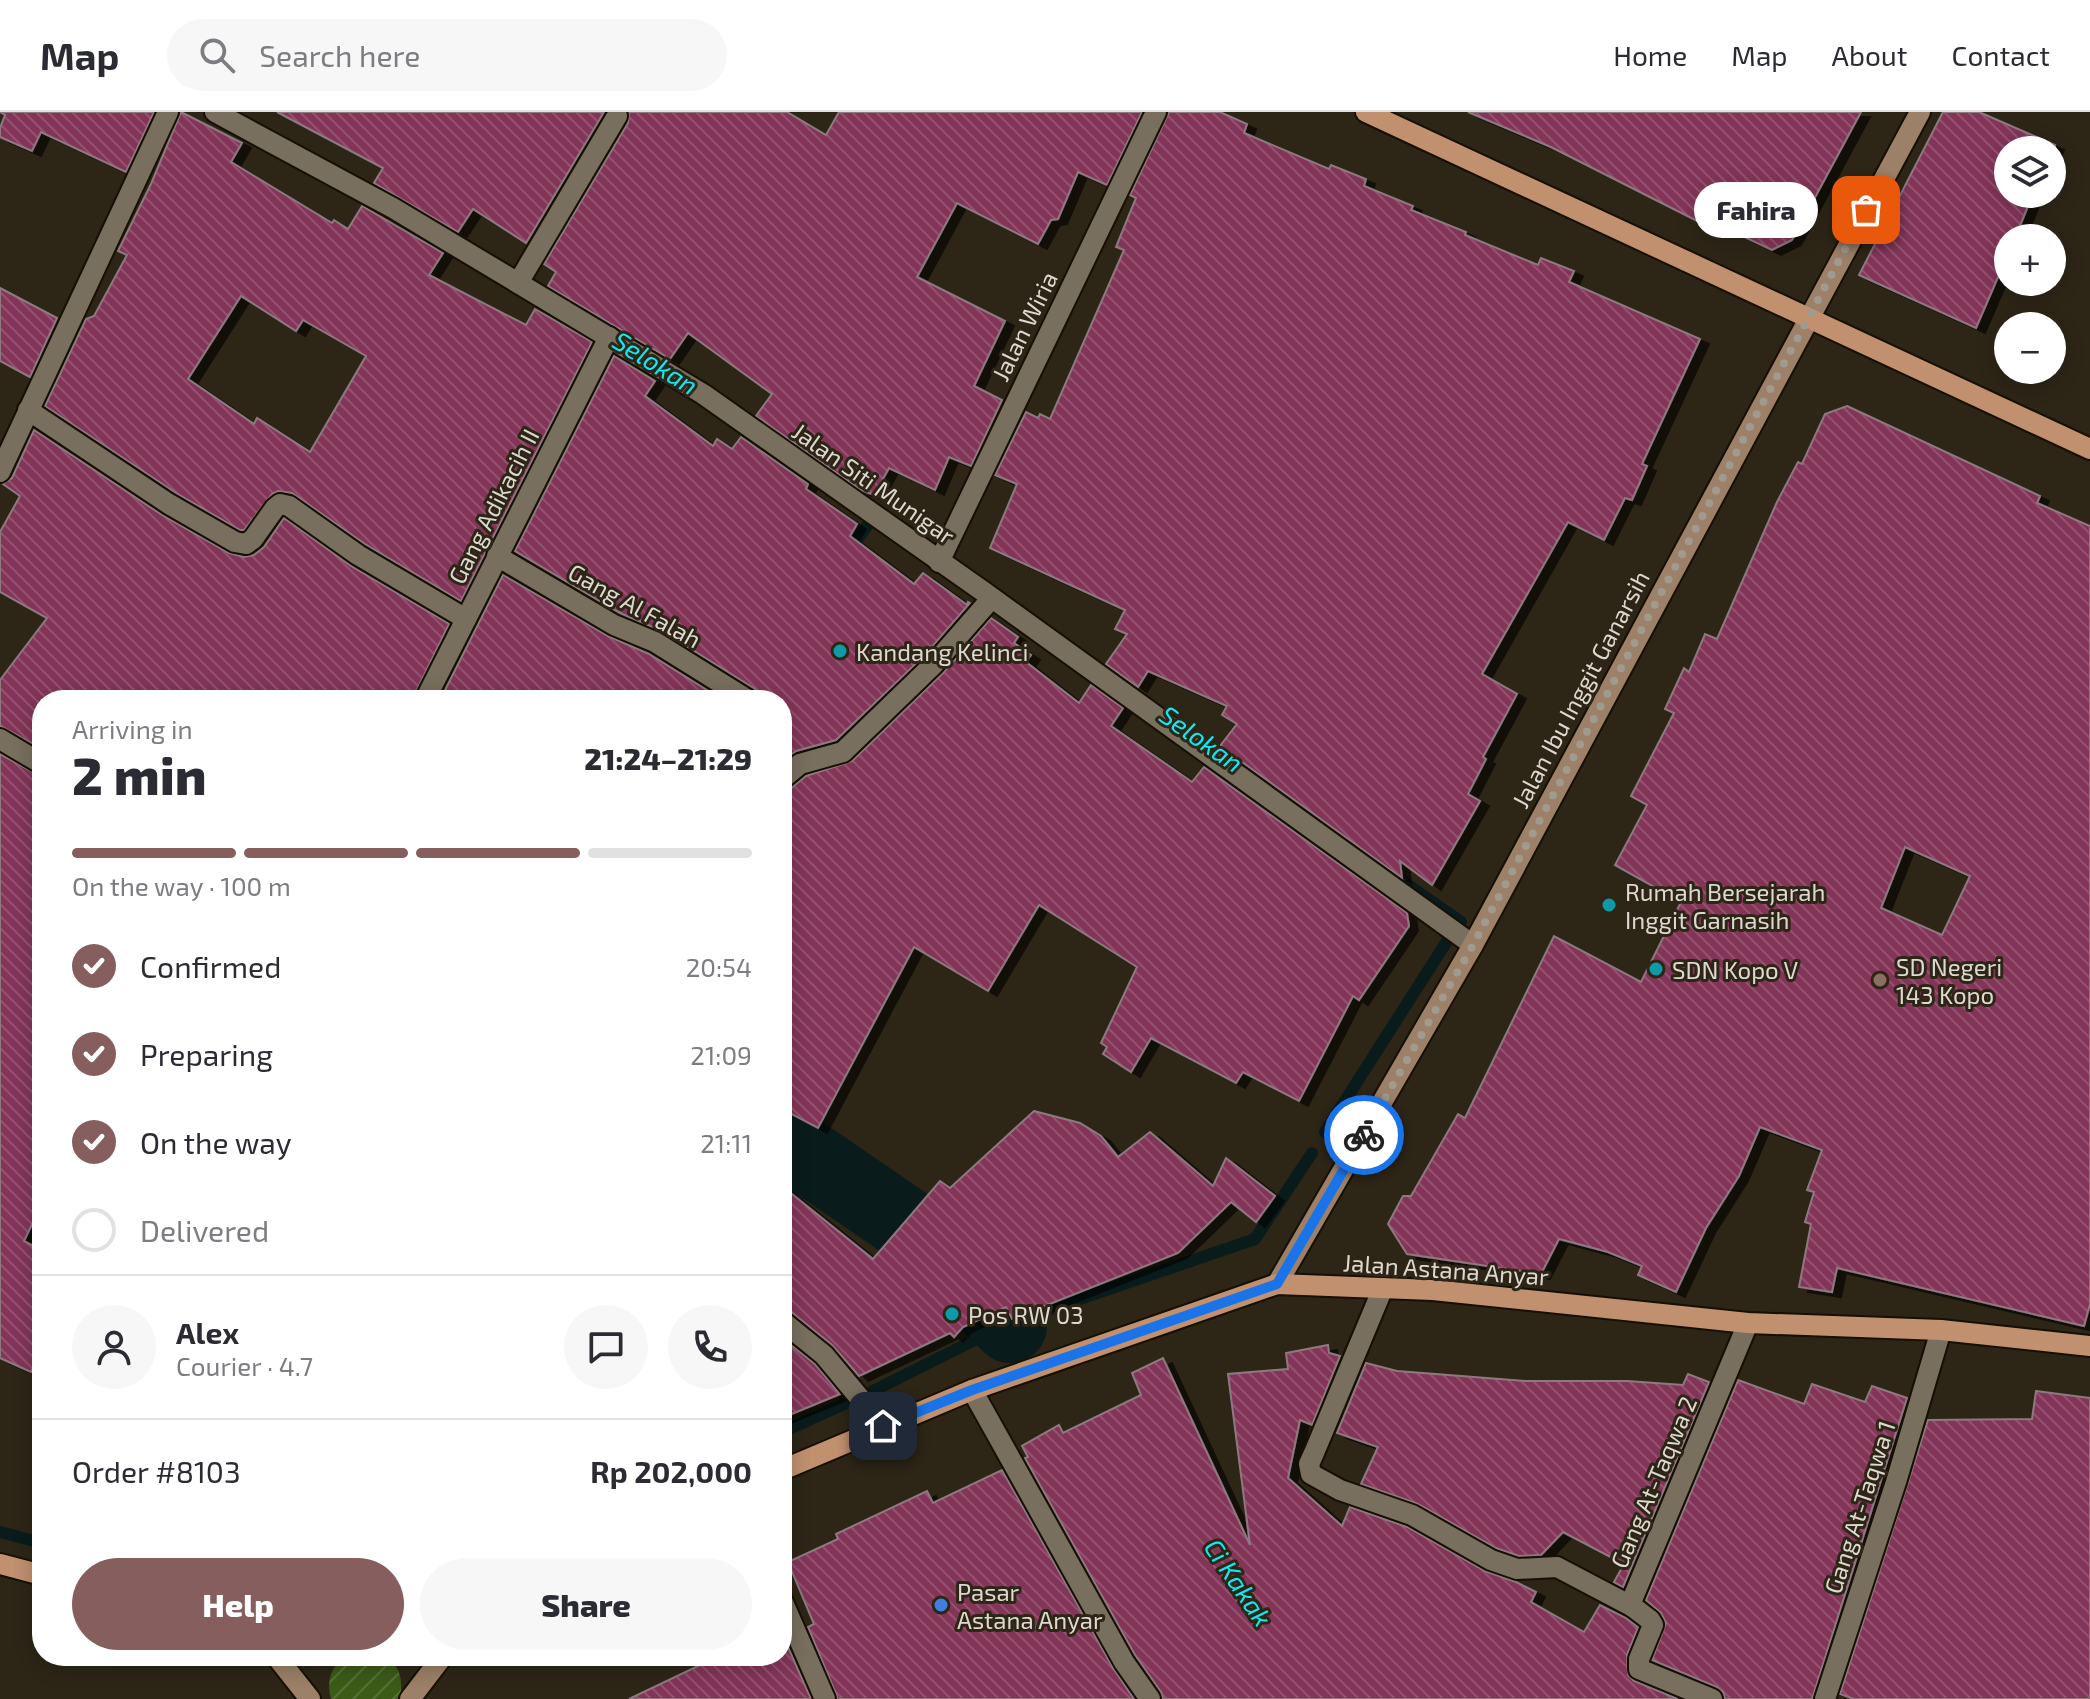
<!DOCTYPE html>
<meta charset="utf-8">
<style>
body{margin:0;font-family:"Exo 2",sans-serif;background:#f7f7f7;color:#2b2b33;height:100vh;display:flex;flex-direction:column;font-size:30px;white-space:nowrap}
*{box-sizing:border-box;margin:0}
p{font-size:26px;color:#7c7c81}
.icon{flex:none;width:44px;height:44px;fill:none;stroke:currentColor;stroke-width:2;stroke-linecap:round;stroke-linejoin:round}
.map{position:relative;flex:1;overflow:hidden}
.side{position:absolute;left:32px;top:578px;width:760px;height:976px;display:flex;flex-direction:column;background:#fff;border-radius:32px;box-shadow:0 4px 20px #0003}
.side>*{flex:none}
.tools{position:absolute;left:1994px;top:24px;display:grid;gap:16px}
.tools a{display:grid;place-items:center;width:72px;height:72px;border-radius:50%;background:#fff;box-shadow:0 4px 20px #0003;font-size:40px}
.pin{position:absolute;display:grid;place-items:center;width:68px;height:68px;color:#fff;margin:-34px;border-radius:16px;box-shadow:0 4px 12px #0006}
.courier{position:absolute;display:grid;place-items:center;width:80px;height:80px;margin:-40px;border:6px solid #1a73e8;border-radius:50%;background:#fff;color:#222;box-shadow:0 2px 10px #0007}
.bubble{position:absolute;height:56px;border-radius:28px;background:#fff;box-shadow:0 4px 20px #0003;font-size:26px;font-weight:800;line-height:56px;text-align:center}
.headline em{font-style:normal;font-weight:800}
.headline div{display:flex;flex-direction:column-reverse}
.headline{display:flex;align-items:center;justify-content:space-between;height:136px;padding:0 40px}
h1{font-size:52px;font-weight:800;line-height:60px}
.bar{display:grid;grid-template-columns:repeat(4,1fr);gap:12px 8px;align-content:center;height:96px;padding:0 40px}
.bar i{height:10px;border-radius:6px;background:#e1e1e2}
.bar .active{background:#865e5d}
.bar p{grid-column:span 4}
.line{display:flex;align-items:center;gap:20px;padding:0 40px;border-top:2px solid #e1e1e2}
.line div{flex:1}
.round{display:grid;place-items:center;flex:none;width:84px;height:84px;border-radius:42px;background:#f7f7f7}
ol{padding:0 40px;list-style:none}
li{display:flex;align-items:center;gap:24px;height:88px}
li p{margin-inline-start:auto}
li .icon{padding:8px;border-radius:50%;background:#865e5d;color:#fff;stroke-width:4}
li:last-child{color:#7c7c81}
li i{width:44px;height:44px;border:4px solid #e1e1e2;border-radius:50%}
.action{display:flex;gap:16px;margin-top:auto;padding:16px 40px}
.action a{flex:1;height:92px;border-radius:48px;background:#865e5d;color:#fff;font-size:32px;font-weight:800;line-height:92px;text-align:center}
.action a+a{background:#f7f7f7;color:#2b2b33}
header{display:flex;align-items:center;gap:48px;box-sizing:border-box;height:112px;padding:0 40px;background:#fff;border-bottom:2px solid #e1e1e2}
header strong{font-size:38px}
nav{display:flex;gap:44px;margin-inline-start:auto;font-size:28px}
.search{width:560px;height:72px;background:#f7f7f7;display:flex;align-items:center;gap:20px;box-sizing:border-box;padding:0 28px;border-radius:44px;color:#7c7c81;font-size:30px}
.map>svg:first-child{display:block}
.garden{fill:url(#garden-furrows)}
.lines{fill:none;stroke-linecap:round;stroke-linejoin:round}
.stream{stroke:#0a1b1c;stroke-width:12}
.river{stroke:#0a1b1c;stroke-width:74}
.building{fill:url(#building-back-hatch);stroke:#8e7981;stroke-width:2;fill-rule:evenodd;filter:url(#shadow)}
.minor-casing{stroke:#160f03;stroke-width:24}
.secondary-casing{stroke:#160f03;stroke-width:24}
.primary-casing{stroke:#160f03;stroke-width:24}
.minor{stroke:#786f5e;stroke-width:20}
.secondary{stroke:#9c8067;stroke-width:20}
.primary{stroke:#c0906f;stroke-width:20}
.done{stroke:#a09a8f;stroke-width:8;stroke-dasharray:0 14.4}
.route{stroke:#1a73e8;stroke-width:10}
.culture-dot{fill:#0f9aa8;stroke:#2d2617;stroke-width:3}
.education-dot{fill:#8d6e63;stroke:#2d2617;stroke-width:3}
.shop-dot{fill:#3f7fe0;stroke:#2d2617;stroke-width:3}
.labels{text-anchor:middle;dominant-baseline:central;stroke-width:6;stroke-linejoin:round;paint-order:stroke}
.street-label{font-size:24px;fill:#ded9d0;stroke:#2d2617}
.poi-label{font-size:24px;fill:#ded9d0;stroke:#2d2617;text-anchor:start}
.water-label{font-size:26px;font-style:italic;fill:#0eeaf3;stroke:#2d2617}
</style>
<header>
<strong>Map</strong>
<div class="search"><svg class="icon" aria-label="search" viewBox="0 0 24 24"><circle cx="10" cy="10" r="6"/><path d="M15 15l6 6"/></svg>Search here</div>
<nav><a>Home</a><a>Map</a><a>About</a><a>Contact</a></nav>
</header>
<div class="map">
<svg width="2090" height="1587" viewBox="0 0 2090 1587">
<defs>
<pattern id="garden-furrows" width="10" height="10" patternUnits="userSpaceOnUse" patternTransform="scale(2)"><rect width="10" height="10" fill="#3b5b17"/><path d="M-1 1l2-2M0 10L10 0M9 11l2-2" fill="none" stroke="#577238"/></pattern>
<pattern id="building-back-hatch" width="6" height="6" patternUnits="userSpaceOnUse" patternTransform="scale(2)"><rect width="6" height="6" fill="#833558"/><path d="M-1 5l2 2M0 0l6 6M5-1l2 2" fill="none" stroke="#94526f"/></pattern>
<filter id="shadow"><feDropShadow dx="9" dy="5" stdDeviation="0" flood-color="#0009"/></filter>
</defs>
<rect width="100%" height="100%" fill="#2d2617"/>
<path class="garden" d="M 344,1544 L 386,1544 C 401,1555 403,1570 400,1587 L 331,1587 C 326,1569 331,1556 344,1544 Z"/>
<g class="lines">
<g class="stream">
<path d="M 848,440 L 870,410"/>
<path d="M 1352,734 L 1461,810 L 1458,814"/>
<path d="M 1325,1020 L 1449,826"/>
<path d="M 867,1282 L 1007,1212 L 1255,1127 L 1312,1041"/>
<path d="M 782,1320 L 851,1289"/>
<path d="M 0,1420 L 42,1431"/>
</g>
<path class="river" d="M 782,1027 L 903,1110 L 1010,1214"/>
</g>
<g class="building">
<path d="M 0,0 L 154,0 L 126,60 L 41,20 L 32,39 L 0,25 L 0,16 L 5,3 Z"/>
<path d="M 181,0 L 242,31 L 231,50 L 332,111 L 334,108 L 348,117 L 362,94 L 443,141 L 429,163 L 526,213 L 535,197 L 592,230 L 461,489 L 365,432 L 292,381 L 278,379 L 272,382 L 244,418 L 240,418 L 176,381 L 45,294 L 86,207 L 94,204 L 127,143 L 118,139 L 151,72 ZM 241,184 L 296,219 L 303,208 L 366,244 L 310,340 L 257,306 L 254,312 L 188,267 Z"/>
<path d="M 277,0 L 604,0 L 526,131 L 473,97 L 458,120 L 374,71 L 383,56 Z"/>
<path d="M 629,0 L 787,0 L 826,23 L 839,0 L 1142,0 L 1107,73 L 1078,60 L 1058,107 L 1051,108 L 1038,132 L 957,91 L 917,165 L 1005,209 L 974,274 L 1002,288 L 971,354 L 949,345 L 935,378 L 889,356 L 874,383 L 861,378 L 756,304 L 772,282 L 688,221 L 670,247 L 548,174 L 556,160 L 544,152 L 628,11 Z"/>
<path d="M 1169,0 L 1220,0 L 1247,12 L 1244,21 L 1329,57 L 1331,53 L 1366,67 L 1364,74 L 1413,94 L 1411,98 L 1466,120 L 1465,123 L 1538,153 L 1541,146 L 1574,159 L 1569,170 L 1700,227 L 1642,352 L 1647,354 L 1632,388 L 1625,386 L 1604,428 L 1568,410 L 1482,562 L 1517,582 L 1483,645 L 1486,647 L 1468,682 L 1480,689 L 1432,773 L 1400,749 L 1402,766 L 1220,634 L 1237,612 L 1222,603 L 1227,594 L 1148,559 L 1138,575 L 1106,552 L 1127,522 L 1115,517 L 1125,498 L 990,436 L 1017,372 L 995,363 L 1026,300 L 1038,306 L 1040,302 L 1050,307 L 1124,138 L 1116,135 L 1136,86 L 1130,83 Z"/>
<path d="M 1468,0 L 1861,0 L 1792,128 L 1772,138 L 1721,114 L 1719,120 L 1551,35 Z"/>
<path d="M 1943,0 L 1979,0 L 2055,33 L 2052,39 L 2008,38 L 2008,82 L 2033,82 L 2015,126 L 2008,126 L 2008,142 L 1976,216 L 1859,163 Z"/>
<path d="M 0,176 L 57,206 L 30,265 L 0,249 Z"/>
<path d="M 614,244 L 655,269 L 645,284 L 713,334 L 717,327 L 732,337 L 741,325 L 808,372 L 806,377 L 857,412 L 850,424 L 914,472 L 923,461 L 967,493 L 968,490 L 970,491 L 925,543 L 836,628 L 796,639 L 782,650 L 782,588 L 761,588 L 755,577 L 662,519 L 620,501 L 515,439 Z"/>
<path d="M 1847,294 L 2040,384 L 2037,391 L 2090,414 L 2090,1192 L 2084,1214 L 1837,1156 L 1832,1180 L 1799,1175 L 1811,1112 L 1805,1110 L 1814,1080 L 1807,1078 L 1822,1038 L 1760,1015 L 1739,1064 L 1706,1116 L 1676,1180 L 1638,1163 L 1642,1154 L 1608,1140 L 1559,1127 L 1541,1162 L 1407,1142 L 1388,1112 L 1403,1084 L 1411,1084 L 1458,1002 L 1465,1006 L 1554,824 L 1641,870 L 1681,790 L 1615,753 L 1647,693 L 1631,684 L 1674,601 L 1665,597 L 1684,556 L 1689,560 L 1705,522 L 1717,527 L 1777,390 L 1798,350 L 1802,352 L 1825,302 ZM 1905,735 L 1970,764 L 1942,823 L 1881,796 Z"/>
<path d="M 34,318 L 162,403 L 229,441 L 244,445 L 254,443 L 264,435 L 284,406 L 351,454 L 449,512 L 412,588 L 42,588 L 42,637 L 0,614 L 0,568 L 47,506 L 0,480 L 0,420 L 20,384 L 3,372 L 12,366 Z"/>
<path d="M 503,463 L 608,524 L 649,542 L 723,588 L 440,588 Z"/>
<path d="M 991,506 L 1018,525 L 1014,531 L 1031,543 L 1026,550 L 1079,591 L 1091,573 L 1123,596 L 1111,614 L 1192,670 L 1204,655 L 1407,801 L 1409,814 L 1359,888 L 1353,884 L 1299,989 L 1243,960 L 1236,971 L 1151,926 L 1131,960 L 1103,942 L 1107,935 L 1101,931 L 1137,855 L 1039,793 L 988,879 L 914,835 L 818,1016 L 782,997 L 782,680 L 790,677 L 806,664 L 852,649 L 943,561 Z"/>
<path d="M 0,642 L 42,665 L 42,1091 L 24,1129 L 37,1136 L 33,1148 L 42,1152 L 42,1239 L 31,1260 L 0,1246 Z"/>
<path d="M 1034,999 L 1080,1011 L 1101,1024 L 1118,1045 L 1150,1020 L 1213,1074 L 1226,1046 L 1275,1084 L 1256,1110 L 1231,1090 L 1178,1141 L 1012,1207 L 1006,1195 L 963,1215 L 954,1225 L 950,1221 L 859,1264 L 832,1233 L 790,1199 L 782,1196 L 782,1074 L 873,1147 L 940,1069 L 950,1076 Z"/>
<path d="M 782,1226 L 815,1252 L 840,1282 L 782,1306 Z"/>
<path d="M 1328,1233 L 1329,1241 L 1340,1244 L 1312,1313 L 1300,1308 L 1288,1366 L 1342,1414 L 1350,1395 L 1407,1415 L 1485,1459 L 1516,1470 L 1536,1480 L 1531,1490 L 1584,1520 L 1600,1493 L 1626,1506 L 1638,1515 L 1627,1543 L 1628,1563 L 1634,1569 L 1678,1587 L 1163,1587 L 1161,1580 L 1135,1543 L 1025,1346 L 1028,1345 L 1022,1334 L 1059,1313 L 1063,1321 L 1141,1283 L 1132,1261 L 1163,1246 L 1250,1433 L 1228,1262 L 1288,1257 L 1286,1241 Z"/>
<path d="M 1366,1251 L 1397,1259 L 1525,1269 L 1627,1269 L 1683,1273 L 1688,1262 L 1709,1270 L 1623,1475 L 1614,1470 L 1624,1452 L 1563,1420 L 1541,1443 L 1519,1444 L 1496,1436 L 1418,1392 L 1361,1372 L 1378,1335 L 1337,1321 Z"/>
<path d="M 1738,1268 L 1804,1292 L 1812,1272 L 1865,1290 L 1872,1274 L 1907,1286 L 1812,1587 L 1725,1587 L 1723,1580 L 1717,1575 L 1652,1548 L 1666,1511 L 1661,1501 L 1646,1488 Z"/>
<path d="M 2036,1279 L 2090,1286 L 2090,1587 L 1854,1587 L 1840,1582 L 1928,1308 L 2032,1307 Z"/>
<path d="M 1002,1358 L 1113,1556 L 1134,1587 L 838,1587 L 808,1515 L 814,1512 L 788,1450 L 838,1427 L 836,1422 L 927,1379 L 933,1391 Z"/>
<path d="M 784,1526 L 811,1587 L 629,1587 L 719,1544 L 782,1544 L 782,1527 Z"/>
</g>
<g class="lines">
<g class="minor-casing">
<g id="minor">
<path d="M 215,0 L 393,96 L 703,282 L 984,480 L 1473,833"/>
<path d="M 518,171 L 617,4"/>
<path d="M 28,298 L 169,392 L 235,430 L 246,432 L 253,427 L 275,396 L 280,392 L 289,394 L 358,443 L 466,507"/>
<path d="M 0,360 L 168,0"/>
<path d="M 497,444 L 614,513 L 655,530 L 748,588"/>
<path d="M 939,450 L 1156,0"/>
<path d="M 425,588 L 609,225"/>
<path d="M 0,627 L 42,652"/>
<path d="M 782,667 L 800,652 L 843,640 L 934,552 L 991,487"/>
<path d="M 1383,1176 L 1314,1341 L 1309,1352 L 1311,1362 L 1340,1378 L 1412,1403 L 1491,1448 L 1517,1457 L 1557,1455 L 1633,1495"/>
<path d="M 782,1209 L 824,1243 L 883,1314"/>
<path d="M 972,1278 L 1124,1550 L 1150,1587"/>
<path d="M 782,1488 L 825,1587"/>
<path d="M 1712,1587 L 1639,1557 L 1639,1547 L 1653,1513 L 1650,1508 L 1633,1495 L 1632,1488 L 1748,1211"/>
<path d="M 1825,1587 L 1896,1370 L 1941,1218"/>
</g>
</g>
<g class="secondary-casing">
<g id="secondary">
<path d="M 1277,1172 L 1473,833 L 1920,0"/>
<path d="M 276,1544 L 310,1587"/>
<path d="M 410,1587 L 443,1544"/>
</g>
</g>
<g class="primary-casing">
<g id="primary">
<path d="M 1366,0 L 2090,337"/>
<path d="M 782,1358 L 972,1278 L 1277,1172 L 1433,1178 L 1748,1211 L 1941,1218 L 2090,1234"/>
<path d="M 0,1452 L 42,1463"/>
</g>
</g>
<use href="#minor" class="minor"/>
<use href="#secondary" class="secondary"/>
<use href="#primary" class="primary"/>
</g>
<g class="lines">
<path class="done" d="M 1364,1023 L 1473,833 L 1866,98"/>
<path class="route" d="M 883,1314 L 972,1278 L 1277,1172 L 1364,1023"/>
</g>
<g class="culture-dot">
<circle cx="840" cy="539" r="8"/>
<circle cx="1609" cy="793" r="8"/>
<circle cx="1656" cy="857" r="8"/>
<circle cx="952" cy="1202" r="8"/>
</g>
<circle class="education-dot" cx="1880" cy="868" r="8"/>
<circle class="shop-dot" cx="941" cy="1493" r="8"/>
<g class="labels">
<g class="street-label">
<text transform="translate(1024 214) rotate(-64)">Jalan Wiria</text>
<text transform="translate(874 371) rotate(35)">Jalan Siti Munigar</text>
<text transform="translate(493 394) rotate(-63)">Gang Adikacih II</text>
<text transform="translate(635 493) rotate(29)">Gang Al Falah</text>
<text transform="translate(1580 577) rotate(-62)">Jalan Ibu Inggit Ganarsih</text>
<text transform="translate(1446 1157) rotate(4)">Jalan Astana Anyar</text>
<text transform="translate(1653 1370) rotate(-67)">Gang At-Taqwa 2</text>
<text transform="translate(1859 1395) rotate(-72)">Gang At-Taqwa 1</text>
</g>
<g class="poi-label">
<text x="856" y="539">Kandang Kelinci</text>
<text x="1625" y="779">Rumah Bersejarah<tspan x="1625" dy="28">Inggit Garnasih</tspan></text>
<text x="1896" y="854">SD Negeri<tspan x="1896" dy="28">143 Kopo</tspan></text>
<text x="1672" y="857">SDN Kopo V</text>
<text x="968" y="1202">Pos RW 03</text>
<text x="957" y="1479">Pasar<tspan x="957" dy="28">Astana Anyar</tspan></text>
</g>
<g class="water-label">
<text transform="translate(656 250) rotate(32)">Selokan</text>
<text transform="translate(1202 626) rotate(35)">Selokan</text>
<text transform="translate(1239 1470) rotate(56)">Ci Kakak</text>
</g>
</g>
</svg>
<div class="tools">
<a><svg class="icon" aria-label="layers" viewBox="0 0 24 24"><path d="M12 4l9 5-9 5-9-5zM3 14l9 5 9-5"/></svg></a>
<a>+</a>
<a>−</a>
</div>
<div class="pin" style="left:1866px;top:98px;background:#ea580c"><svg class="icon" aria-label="bag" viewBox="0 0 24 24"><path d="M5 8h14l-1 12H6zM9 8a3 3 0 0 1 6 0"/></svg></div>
<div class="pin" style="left:883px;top:1314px;background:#1f2937"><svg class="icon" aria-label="home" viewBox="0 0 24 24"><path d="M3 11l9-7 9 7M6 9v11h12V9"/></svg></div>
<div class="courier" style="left:1364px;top:1023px"><svg class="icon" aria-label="bike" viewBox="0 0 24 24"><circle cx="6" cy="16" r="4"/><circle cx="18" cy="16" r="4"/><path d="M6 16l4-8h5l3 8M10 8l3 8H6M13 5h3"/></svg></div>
<div class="bubble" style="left:1694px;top:70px;width:124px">Fahira</div>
<section class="side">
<div class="headline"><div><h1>2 min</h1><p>Arriving in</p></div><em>21:24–21:29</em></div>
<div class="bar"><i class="active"></i><i class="active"></i><i class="active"></i><i></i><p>On the way · 100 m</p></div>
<ol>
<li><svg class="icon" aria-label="check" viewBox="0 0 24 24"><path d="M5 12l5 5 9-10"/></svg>Confirmed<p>20:54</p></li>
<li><svg class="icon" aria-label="check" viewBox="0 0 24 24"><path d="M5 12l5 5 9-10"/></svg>Preparing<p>21:09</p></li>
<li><svg class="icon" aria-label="check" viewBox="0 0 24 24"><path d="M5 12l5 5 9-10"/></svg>On the way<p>21:11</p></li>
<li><i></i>Delivered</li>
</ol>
<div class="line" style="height:144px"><a class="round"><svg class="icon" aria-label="person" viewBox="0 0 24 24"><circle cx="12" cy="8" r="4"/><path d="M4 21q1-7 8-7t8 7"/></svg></a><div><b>Alex</b><p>Courier · 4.7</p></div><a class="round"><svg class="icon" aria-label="chat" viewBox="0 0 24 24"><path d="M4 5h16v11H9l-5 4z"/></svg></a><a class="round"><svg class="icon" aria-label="phone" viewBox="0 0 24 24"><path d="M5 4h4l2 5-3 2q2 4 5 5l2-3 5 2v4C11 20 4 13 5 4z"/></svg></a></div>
<div class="line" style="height:104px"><div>Order #8103</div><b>Rp 202,000</b></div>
<div class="action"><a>Help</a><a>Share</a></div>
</section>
</div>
